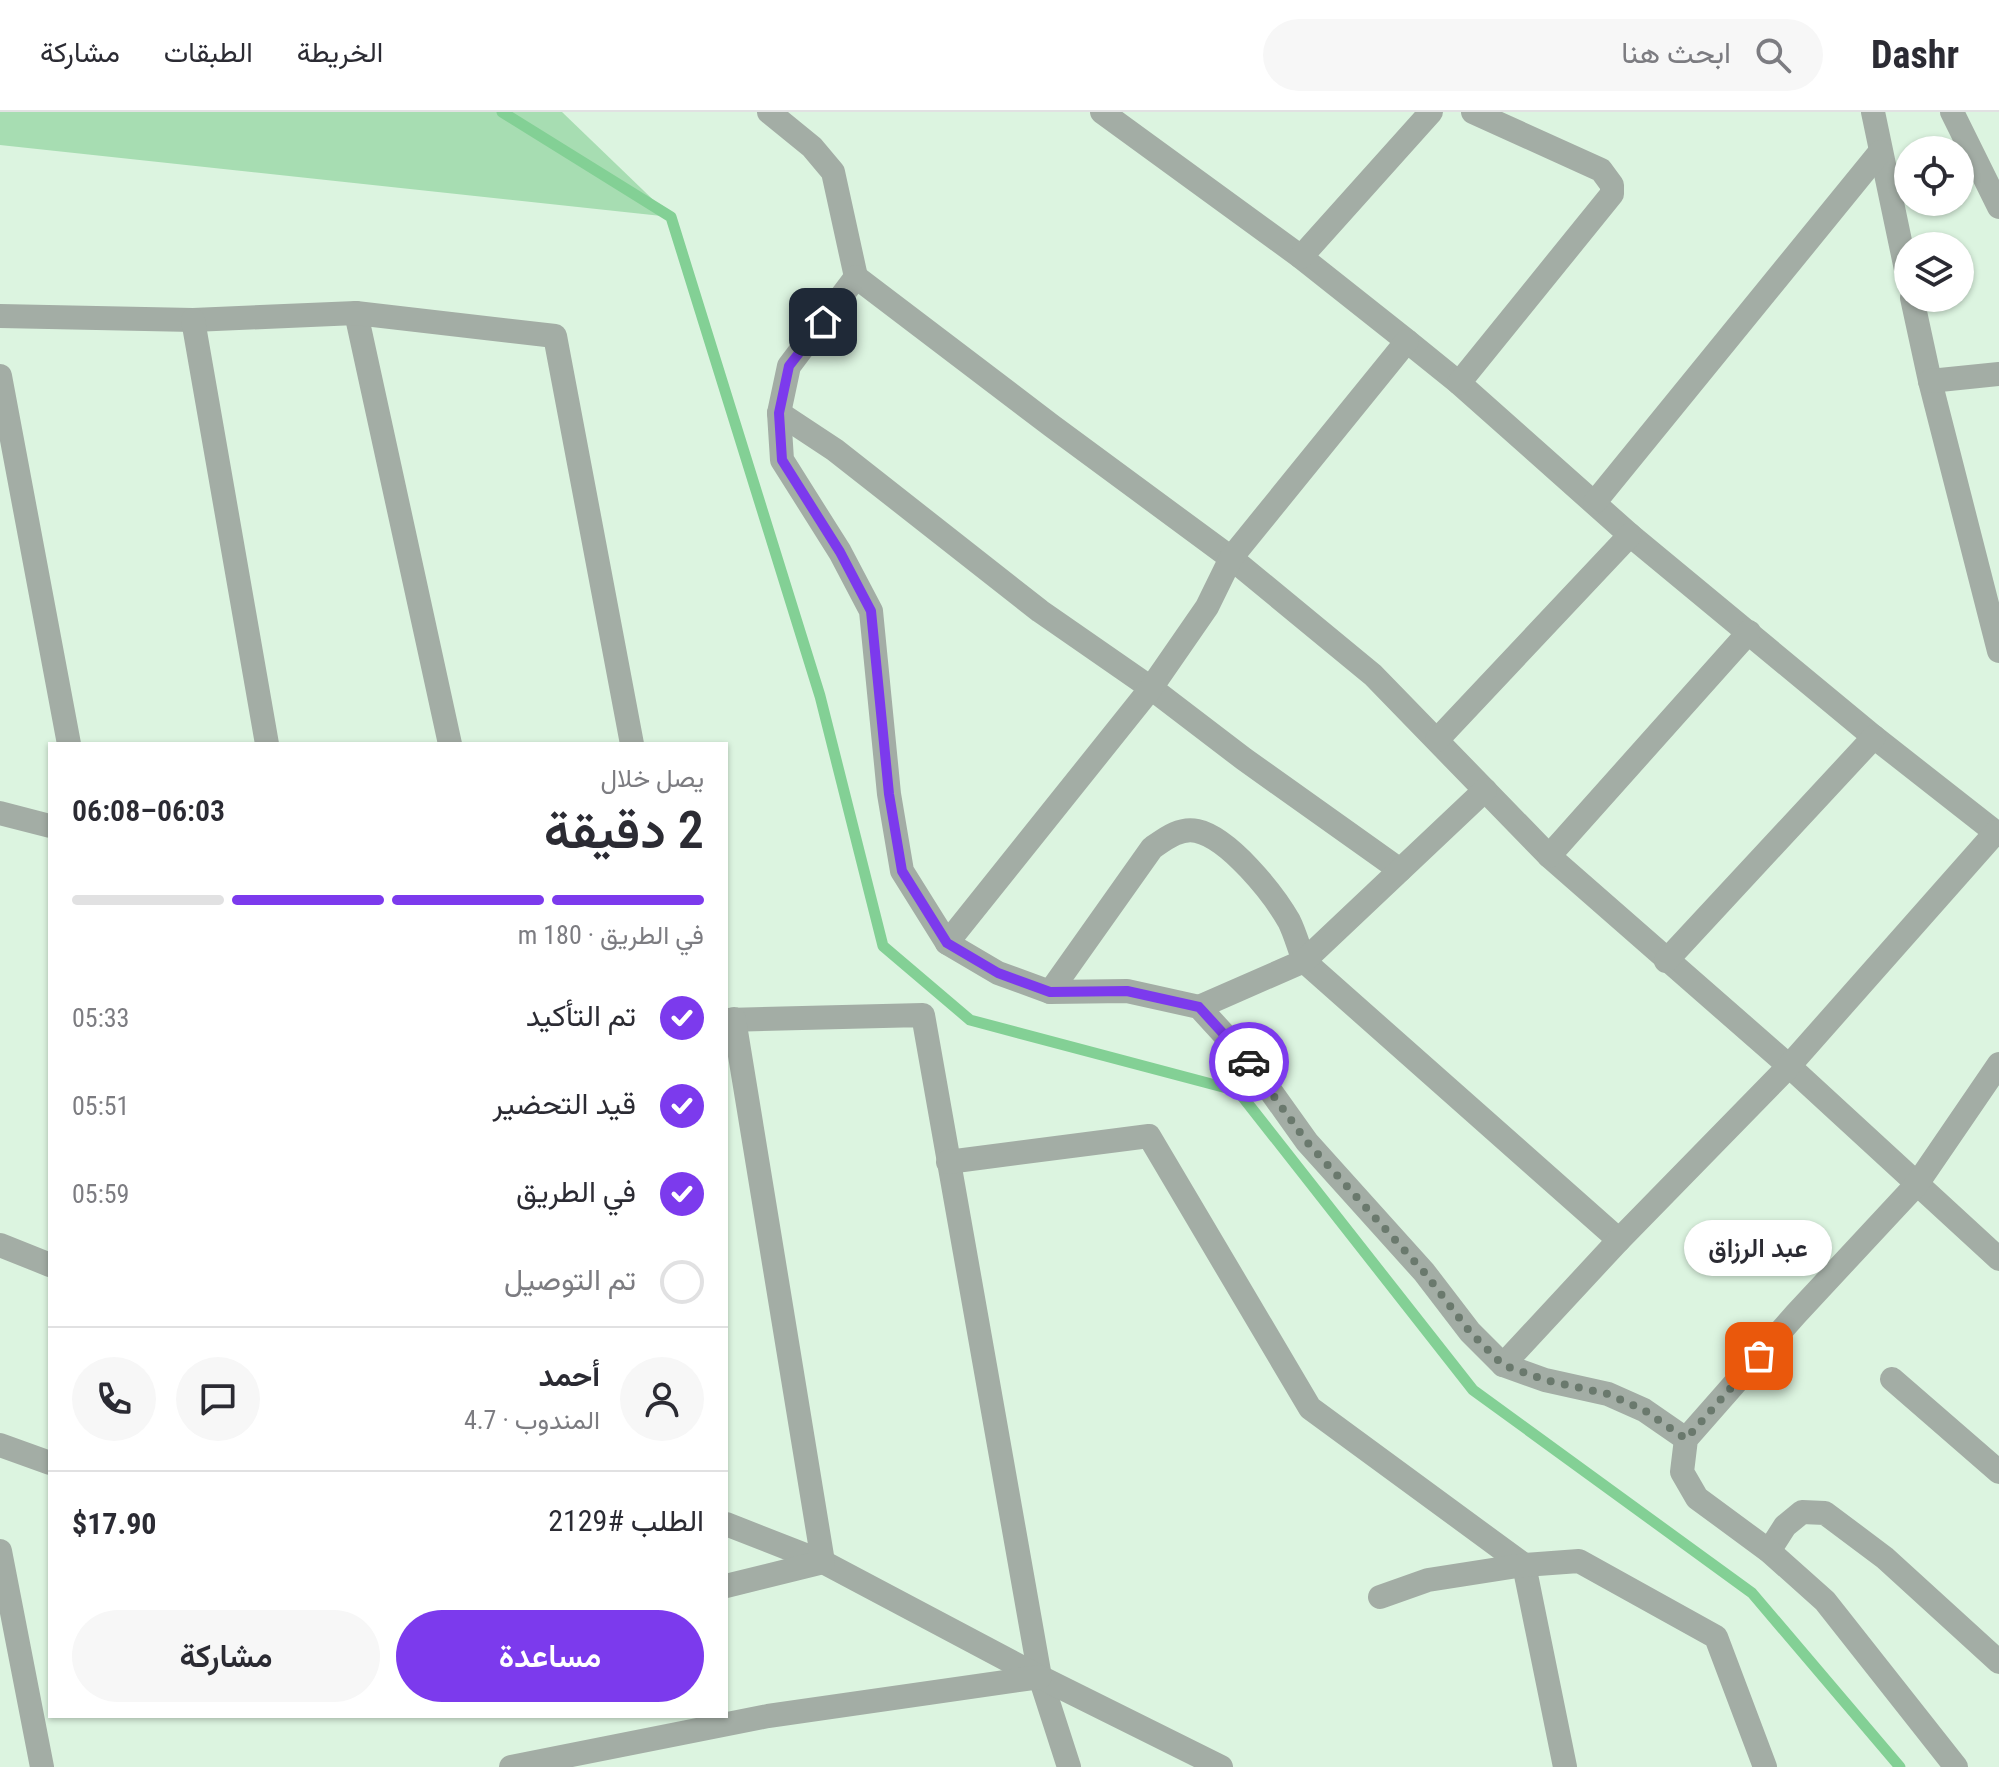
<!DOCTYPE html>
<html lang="ar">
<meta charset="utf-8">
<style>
body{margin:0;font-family:"Roboto Condensed",Vazirmatn,sans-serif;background:#f7f7f7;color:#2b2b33;direction:rtl;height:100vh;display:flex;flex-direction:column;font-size:30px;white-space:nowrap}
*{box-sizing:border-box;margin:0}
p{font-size:26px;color:#7c7c81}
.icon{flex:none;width:44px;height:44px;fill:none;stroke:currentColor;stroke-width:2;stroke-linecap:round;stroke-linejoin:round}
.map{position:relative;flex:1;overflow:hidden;direction:ltr}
.sheet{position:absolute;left:48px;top:630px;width:680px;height:976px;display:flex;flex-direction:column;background:#fff;border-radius:0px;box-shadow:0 2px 6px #0004;direction:rtl}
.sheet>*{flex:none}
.controls{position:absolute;left:1894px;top:24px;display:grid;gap:16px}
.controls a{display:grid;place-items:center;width:80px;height:80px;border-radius:50%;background:#fff;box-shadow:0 2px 6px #0004;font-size:40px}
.pin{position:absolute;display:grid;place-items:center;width:68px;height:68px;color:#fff;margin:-34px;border-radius:16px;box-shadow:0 4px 12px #0006}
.courier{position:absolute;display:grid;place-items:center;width:80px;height:80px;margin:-40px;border:6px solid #7c3aed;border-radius:50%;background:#fff;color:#222;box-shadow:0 2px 10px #0007}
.bubble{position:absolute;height:56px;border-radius:28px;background:#fff;box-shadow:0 2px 6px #0004;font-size:26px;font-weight:600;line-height:56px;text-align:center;direction:rtl}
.overview em{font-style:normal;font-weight:600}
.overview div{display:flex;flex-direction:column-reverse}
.overview{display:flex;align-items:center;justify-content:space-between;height:136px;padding:0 24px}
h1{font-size:52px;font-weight:600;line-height:60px}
.bar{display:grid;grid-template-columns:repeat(4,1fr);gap:12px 8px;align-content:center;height:96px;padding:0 24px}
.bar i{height:10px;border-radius:6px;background:#e1e1e2}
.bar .on{background:#7c3aed}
.bar p{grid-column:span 4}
.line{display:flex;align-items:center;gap:20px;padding:0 24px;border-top:2px solid #e1e1e2}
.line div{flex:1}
.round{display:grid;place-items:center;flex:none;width:84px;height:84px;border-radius:42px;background:#f7f7f7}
ol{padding:0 24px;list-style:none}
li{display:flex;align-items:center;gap:24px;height:88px}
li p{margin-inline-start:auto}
li .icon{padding:8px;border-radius:50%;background:#7c3aed;color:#fff;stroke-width:4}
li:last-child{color:#7c7c81}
li i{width:44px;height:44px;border:4px solid #e1e1e2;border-radius:50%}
.primary-button{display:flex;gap:16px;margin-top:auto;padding:16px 24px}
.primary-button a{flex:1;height:92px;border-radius:48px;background:#7c3aed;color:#fff;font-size:32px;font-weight:600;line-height:92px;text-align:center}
.primary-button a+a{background:#f7f7f7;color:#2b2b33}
header{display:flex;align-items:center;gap:48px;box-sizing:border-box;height:112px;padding:0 40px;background:#fff;border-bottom:2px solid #e1e1e2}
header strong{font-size:38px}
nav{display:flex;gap:44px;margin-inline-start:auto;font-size:28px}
.search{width:560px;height:72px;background:#f7f7f7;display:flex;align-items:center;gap:20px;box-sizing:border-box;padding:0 28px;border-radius:44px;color:#7c7c81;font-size:30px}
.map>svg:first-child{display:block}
.green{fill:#a7ddb2}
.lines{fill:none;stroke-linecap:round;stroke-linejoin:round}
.stream{stroke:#83d095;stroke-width:11}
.minor{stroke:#a3ada5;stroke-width:24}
.done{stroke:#6a796d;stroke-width:8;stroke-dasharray:0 14.4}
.route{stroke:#7c3aed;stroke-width:10}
</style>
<header>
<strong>Dashr</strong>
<div class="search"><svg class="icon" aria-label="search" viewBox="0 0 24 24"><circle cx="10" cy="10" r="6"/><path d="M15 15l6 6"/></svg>ابحث هنا</div>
<nav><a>الخريطة</a><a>الطبقات</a><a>مشاركة</a></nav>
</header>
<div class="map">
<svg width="1999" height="1655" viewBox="0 0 1999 1655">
<rect width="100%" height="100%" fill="#dcf4e0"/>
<path class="green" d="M 0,0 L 562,0 L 671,105 L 0,33 Z"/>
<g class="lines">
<path class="stream" d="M 502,0 L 671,105 L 820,584 L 883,834 L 970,908 L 1238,979 L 1473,1278 L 1752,1481 L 1900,1655"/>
<g class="minor">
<path d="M 769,0 L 812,35 L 833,60 L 856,165 L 789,254 L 779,301 L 782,348 L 840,440 L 871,499 L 889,682 L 902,759 L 947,831 L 998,861 L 1050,880 L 1127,879 L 1199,895 L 1252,953 L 1307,1030 L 1424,1160 L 1470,1220 L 1503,1253 L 1545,1268 L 1608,1282 L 1644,1298 L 1686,1327"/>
<path d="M 1102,0 L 1301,145 L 1407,229 L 1459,271 L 1630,423 L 1874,625 L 1999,723"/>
<path d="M 1873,0 L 1908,167"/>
<path d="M 1952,0 L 1999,95"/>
<path d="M 1301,145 L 1431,0"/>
<path d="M 856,165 L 1052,314 L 1231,446 L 1373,563 L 1549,744 L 1789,954 L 1999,1147"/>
<path d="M 1912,186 L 1930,269 L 1999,539"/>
<path d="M 356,201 L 450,632"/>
<path d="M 0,204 L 193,208 L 356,201 L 555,224 L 632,632"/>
<path d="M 193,208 L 267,632"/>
<path d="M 0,264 L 69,632"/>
<path d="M 1930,269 L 1999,262"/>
<path d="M 1459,271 L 1612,82 L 1612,73 L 1601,58 L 1473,0"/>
<path d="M 779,301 L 835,338 L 1040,499 L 1151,576 L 1244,647 L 1400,758"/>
<path d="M 1595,390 L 1880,40"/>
<path d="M 1437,628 L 1630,423"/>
<path d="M 0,701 L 50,714"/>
<path d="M 1549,744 L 1749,520"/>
<path d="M 947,831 L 1151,576 L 1207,495 L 1231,446 L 1407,229"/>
<path d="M 1666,849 L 1874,625"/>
<path d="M 1050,880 L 1152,736 C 1165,727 1180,715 1197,719 C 1229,726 1273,781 1289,809 C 1295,821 1299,836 1304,849 L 1619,1128"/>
<path d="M 1199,895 L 1304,849 L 1485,678"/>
<path d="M 726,908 L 923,903 L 1040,1565 L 1069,1655"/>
<path d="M 948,1050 L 1149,1024 L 1310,1296 L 1524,1453 L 1565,1655"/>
<path d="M 0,1133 L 50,1153"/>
<path d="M 1503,1253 L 1619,1128 L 1789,954 L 1996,720"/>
<path d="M 1892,1267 L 1999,1360"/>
<path d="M 0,1333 L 50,1351"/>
<path d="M 726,1412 L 823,1450 L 1040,1565 L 1221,1655"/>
<path d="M 0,1439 L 42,1655"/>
<path d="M 1769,1439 L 1785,1414 L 1802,1400 L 1825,1401 L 1885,1446 L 1999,1550"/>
<path d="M 726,1474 L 823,1450 L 734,907"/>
<path d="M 1380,1485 L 1428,1468 L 1524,1453 L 1579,1449 L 1716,1525 L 1765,1655"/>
<path d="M 511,1655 L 768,1604 L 1040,1565"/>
<path d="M 1956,1655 L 1825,1489 L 1769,1439 L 1697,1386 L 1682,1360 L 1686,1327 L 1796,1202 L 1917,1072 L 1999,952"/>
</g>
</g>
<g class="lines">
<path class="done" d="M 1249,950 L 1307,1030 L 1424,1160 L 1470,1220 L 1503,1253 L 1545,1268 L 1608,1282 L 1644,1298 L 1686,1327 L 1759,1244"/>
<path class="route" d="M 823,210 L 789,254 L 779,301 L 782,348 L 840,440 L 871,499 L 889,682 L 902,759 L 947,831 L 998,861 L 1050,880 L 1127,879 L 1199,895 L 1249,950"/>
</g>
</svg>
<div class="controls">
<a><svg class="icon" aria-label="locate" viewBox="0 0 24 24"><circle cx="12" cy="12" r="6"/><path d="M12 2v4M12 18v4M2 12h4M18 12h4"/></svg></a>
<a><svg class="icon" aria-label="layers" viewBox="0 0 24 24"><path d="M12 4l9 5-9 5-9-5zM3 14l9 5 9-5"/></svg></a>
</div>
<div class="pin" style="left:1759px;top:1244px;background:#ea580c"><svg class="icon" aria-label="bag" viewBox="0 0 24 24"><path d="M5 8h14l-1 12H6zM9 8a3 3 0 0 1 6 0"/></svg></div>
<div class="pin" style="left:823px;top:210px;background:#1f2937"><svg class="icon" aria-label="home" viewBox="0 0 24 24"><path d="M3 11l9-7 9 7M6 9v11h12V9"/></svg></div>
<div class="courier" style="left:1249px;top:950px"><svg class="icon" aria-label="car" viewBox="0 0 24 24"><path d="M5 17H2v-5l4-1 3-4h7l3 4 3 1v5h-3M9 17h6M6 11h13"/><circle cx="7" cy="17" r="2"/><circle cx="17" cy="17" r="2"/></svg></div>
<div class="bubble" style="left:1684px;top:1108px;width:148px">عبد الرزاق</div>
<section class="sheet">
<div class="overview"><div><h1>2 دقيقة</h1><p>يصل خلال</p></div><em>06:03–06:08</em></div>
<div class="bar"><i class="on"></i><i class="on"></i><i class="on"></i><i></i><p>في الطريق · 180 m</p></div>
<ol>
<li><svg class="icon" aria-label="check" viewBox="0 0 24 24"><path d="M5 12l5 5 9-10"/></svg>تم التأكيد<p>05:33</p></li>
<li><svg class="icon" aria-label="check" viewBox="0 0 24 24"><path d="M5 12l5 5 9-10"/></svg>قيد التحضير<p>05:51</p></li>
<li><svg class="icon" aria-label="check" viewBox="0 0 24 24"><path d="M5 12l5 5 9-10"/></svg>في الطريق<p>05:59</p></li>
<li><i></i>تم التوصيل</li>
</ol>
<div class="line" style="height:144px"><a class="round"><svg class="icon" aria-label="person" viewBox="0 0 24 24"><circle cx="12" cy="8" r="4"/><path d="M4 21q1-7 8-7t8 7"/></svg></a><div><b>أحمد</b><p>المندوب · 4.7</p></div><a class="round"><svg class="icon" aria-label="chat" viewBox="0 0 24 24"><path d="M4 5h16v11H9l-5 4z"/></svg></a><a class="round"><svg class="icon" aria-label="phone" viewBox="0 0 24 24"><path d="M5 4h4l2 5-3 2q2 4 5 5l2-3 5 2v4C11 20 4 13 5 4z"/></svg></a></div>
<div class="line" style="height:104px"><div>الطلب #2129</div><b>$17.90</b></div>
<div class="primary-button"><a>مساعدة</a><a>مشاركة</a></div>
</section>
</div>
